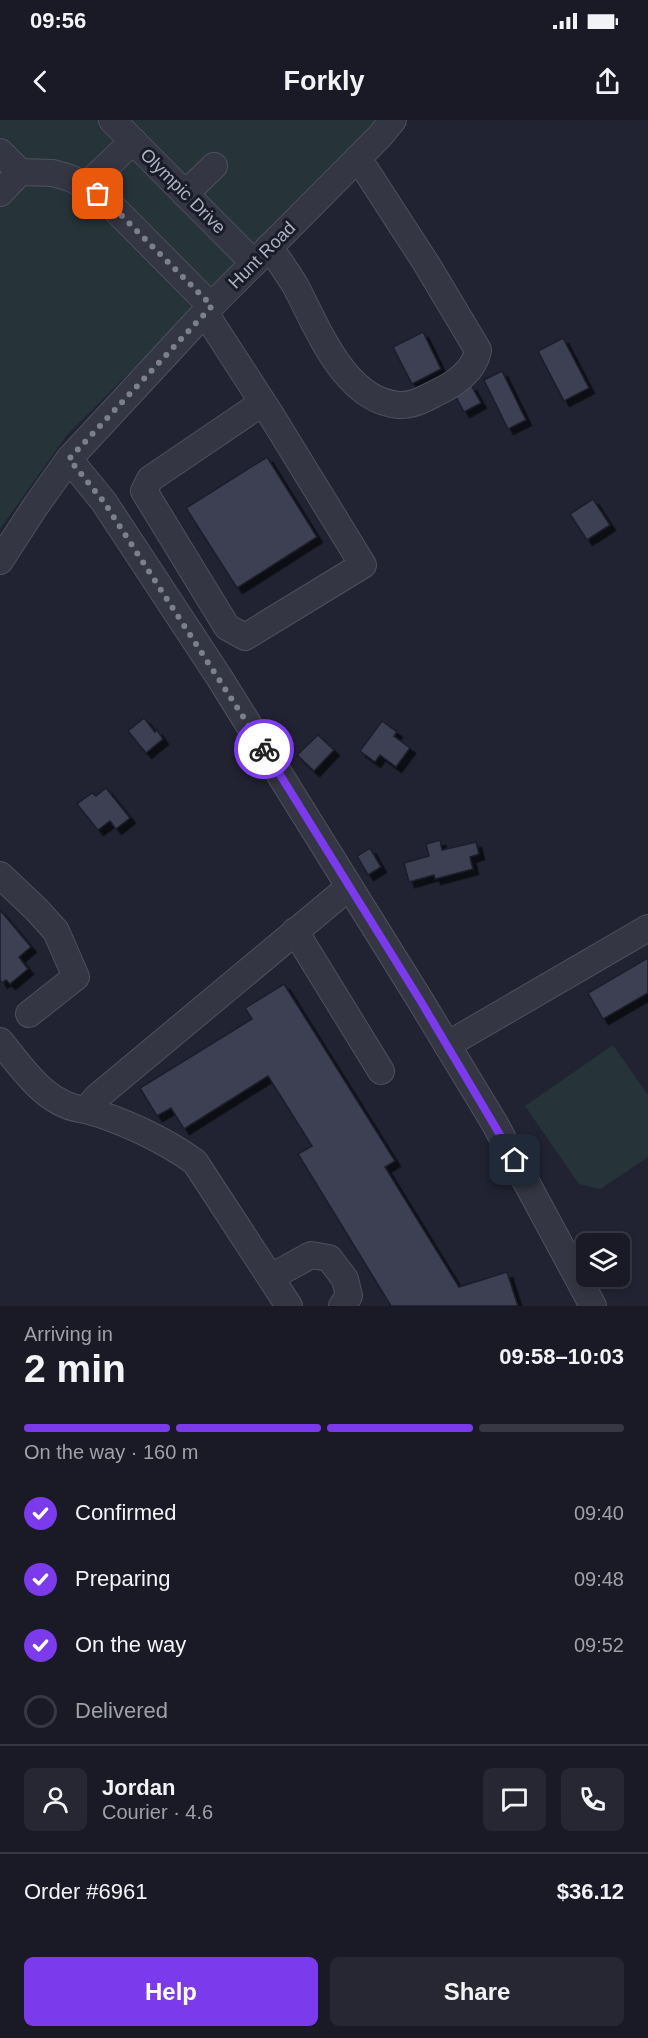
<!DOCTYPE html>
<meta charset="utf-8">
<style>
body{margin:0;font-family:Helvetica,sans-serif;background:#262732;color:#f1f3f6;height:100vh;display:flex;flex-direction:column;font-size:22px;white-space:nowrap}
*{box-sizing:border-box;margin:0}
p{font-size:20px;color:#9fa1a7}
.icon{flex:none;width:33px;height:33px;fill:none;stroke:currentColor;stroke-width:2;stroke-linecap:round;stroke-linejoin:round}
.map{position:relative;height:1186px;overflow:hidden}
.details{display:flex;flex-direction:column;background:#191a26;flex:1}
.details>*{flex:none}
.controls{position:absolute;left:576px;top:1113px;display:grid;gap:12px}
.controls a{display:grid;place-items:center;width:54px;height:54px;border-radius:9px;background:#191a26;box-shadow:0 3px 9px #0003,0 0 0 2px #373843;font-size:30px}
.pin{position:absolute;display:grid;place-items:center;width:51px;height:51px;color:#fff;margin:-26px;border-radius:12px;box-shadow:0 3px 9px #0006}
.courier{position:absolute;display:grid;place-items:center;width:60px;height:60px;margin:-30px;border:4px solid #7c3aed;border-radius:50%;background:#fff;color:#222;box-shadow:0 2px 8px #0007}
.overview em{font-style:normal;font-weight:700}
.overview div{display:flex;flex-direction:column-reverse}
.overview{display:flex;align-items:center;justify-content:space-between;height:102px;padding:0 24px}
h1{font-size:39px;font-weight:700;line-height:45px}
.bar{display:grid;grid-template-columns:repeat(4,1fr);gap:9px 6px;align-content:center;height:72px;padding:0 24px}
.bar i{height:8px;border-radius:4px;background:#373843}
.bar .selected{background:#7c3aed}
.bar p{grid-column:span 4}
.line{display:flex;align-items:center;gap:15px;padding:0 24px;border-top:2px solid #373843}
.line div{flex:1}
.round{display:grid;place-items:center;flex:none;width:63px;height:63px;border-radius:9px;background:#262732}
ol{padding:0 24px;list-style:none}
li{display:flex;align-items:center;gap:18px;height:66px}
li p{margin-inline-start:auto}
li .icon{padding:6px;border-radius:50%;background:#7c3aed;color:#fff;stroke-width:4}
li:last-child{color:#9fa1a7}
li i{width:33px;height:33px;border:3px solid #373843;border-radius:50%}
.cta{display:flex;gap:12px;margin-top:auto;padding:12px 24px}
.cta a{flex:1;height:69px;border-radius:9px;background:#7c3aed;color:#fff;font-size:24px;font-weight:700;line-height:69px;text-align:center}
.cta a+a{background:#262732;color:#f1f3f6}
.status{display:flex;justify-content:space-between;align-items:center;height:42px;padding:0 30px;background:#191a26;direction:ltr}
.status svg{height:16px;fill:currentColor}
header{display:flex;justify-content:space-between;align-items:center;height:78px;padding:0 24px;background:#191a26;font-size:27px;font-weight:700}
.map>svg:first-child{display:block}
.green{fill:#263338}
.building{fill:#3d4053;stroke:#1b1d2a;stroke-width:1.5;filter:url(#shadow)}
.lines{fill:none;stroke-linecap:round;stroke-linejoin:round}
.minor-casing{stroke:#4e505e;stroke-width:28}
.minor{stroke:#343643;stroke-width:26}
.done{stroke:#7c7f8e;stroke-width:6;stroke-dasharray:0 10.8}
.route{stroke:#7c3aed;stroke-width:8}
.labels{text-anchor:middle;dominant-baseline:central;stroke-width:6;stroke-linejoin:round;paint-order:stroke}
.street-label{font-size:18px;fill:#adb0c0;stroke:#191b28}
</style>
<div class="status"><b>09:56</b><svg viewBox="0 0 49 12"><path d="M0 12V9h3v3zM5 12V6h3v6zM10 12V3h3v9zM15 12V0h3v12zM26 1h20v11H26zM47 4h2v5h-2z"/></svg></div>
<header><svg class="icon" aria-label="back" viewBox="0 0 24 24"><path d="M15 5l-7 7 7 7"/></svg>Forkly<svg class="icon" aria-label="share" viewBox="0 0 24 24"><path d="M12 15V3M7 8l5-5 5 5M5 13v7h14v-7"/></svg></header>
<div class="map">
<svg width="648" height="1186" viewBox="0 0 648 1186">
<defs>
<filter id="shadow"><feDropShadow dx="5.5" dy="5.5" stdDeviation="0" flood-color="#0009"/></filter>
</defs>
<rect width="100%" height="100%" fill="#212332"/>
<g class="green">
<path d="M 0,0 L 380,0 L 354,29 L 67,315 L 0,409 Z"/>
<path d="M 613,925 L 648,975 L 648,1037 L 600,1069 L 579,1064 L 525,986 Z"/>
</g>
<g class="building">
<path d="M 423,212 L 441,249 L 412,264 L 393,227 Z"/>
<path d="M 563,218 L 589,268 L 564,281 L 538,231 Z"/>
<path d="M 502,251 L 526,300 L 508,309 L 484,260 Z"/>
<path d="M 471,265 L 481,283 L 464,292 L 455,275 Z"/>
<path d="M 267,337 L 317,417 L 237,468 L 186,388 Z"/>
<path d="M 593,379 L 610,405 L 587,420 L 570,394 Z"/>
<path d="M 144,598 L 155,612 L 157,610 L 163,619 L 146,633 L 128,611 Z"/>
<path d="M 382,601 L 397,612 L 394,616 L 410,628 L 396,647 L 380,635 L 375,642 L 360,631 Z"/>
<path d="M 318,615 L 334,630 L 314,651 L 297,635 Z"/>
<path d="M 106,668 L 130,698 L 116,709 L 110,701 L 98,710 L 77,684 L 92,673 L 96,676 Z"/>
<path d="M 440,720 L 442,730 L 476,722 L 479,734 L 470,737 L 473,749 L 435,759 L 434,755 L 409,762 L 404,743 L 429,736 L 426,724 Z"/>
<path d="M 370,728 L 381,747 L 368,755 L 357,736 Z"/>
<path d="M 0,790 L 31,827 L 19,837 L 28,849 L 10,864 L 6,860 L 2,863 L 0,860 Z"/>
<path d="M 648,838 L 648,873 L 603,899 L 588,873 Z"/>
<path d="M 284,864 L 395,1041 L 385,1047 L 459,1167 L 507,1152 L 518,1186 L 391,1186 L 298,1034 L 312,1026 L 268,956 L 184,1009 L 171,988 L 157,996 L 140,968 L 252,899 L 245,888 Z"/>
</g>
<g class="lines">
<g class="minor-casing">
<g id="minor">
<path d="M 112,0 L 254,143"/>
<path d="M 0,32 L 20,52"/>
<path d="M 86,66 L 133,21"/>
<path d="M 0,73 L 20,52 L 53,53 L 70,58 L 86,66 L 109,83 L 211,186"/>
<path d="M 185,74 L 214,46"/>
<path d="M 269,127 C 278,139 287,152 295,165 C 317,206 344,281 399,285 C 413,286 426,278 438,272 C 455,264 475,250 478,230 L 426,143 L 358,38"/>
<path d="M 205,193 L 271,295 L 363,445 L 245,517 L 227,507 L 144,371 L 150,359 L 262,283"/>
<path d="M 69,339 L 104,382 L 219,557 L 420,880 L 495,1004 L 593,1186"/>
<path d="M 0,441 L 35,387 L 69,339 L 211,186 L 380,16 L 393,0"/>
<path d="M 0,755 L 36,789 L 56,811 L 76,857 L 29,894"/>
<path d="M 295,811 L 381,951"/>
<path d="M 0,921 C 24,950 46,986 86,990 L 97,977 L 349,767"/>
<path d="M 447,925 L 648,808"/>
<path d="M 86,990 C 122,1000 165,1020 195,1042 L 289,1186"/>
<path d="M 271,1157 L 311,1135 L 329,1138 L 345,1159 L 349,1176 L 342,1186"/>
</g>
</g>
<use href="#minor" class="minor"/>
</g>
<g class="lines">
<path class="done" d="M 98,74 L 109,83 L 212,186 L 69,339 L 104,382 L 264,629"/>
<path class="route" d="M 264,629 L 420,880 L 515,1040"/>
</g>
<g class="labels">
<g class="street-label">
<text transform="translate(183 71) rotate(45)">Olympic Drive</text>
<text transform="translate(262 135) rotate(-45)">Hunt Road</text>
</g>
</g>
</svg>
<div class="controls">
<a><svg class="icon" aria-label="layers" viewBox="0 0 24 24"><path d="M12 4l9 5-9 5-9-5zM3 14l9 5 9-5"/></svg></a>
</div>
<div class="pin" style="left:98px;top:74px;background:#ea580c"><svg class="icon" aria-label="bag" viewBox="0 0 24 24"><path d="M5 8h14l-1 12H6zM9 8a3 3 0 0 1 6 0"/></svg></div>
<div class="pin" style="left:515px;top:1040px;background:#1f2937"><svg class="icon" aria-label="home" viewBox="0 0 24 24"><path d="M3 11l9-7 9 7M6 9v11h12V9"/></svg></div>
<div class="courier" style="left:264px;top:629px"><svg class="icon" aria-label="bike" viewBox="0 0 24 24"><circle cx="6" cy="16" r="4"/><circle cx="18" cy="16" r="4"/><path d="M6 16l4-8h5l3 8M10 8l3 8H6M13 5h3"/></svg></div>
</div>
<section class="details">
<div class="overview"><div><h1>2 min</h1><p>Arriving in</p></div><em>09:58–10:03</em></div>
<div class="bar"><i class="selected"></i><i class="selected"></i><i class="selected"></i><i></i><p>On the way · 160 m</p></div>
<ol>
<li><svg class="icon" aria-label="check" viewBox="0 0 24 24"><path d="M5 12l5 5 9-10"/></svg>Confirmed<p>09:40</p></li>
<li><svg class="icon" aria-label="check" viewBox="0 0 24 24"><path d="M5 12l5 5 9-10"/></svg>Preparing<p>09:48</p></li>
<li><svg class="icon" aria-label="check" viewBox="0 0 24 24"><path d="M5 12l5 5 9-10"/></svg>On the way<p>09:52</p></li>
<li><i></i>Delivered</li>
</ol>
<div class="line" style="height:108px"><a class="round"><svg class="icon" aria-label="person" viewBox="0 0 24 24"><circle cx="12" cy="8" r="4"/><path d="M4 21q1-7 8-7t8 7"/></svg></a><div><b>Jordan</b><p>Courier · 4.6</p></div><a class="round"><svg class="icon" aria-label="chat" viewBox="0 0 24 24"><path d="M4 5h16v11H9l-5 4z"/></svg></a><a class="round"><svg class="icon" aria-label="phone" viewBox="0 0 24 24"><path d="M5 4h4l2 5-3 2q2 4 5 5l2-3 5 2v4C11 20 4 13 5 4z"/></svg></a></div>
<div class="line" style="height:78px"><div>Order #6961</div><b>$36.12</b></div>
<div class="cta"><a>Help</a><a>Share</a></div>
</section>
